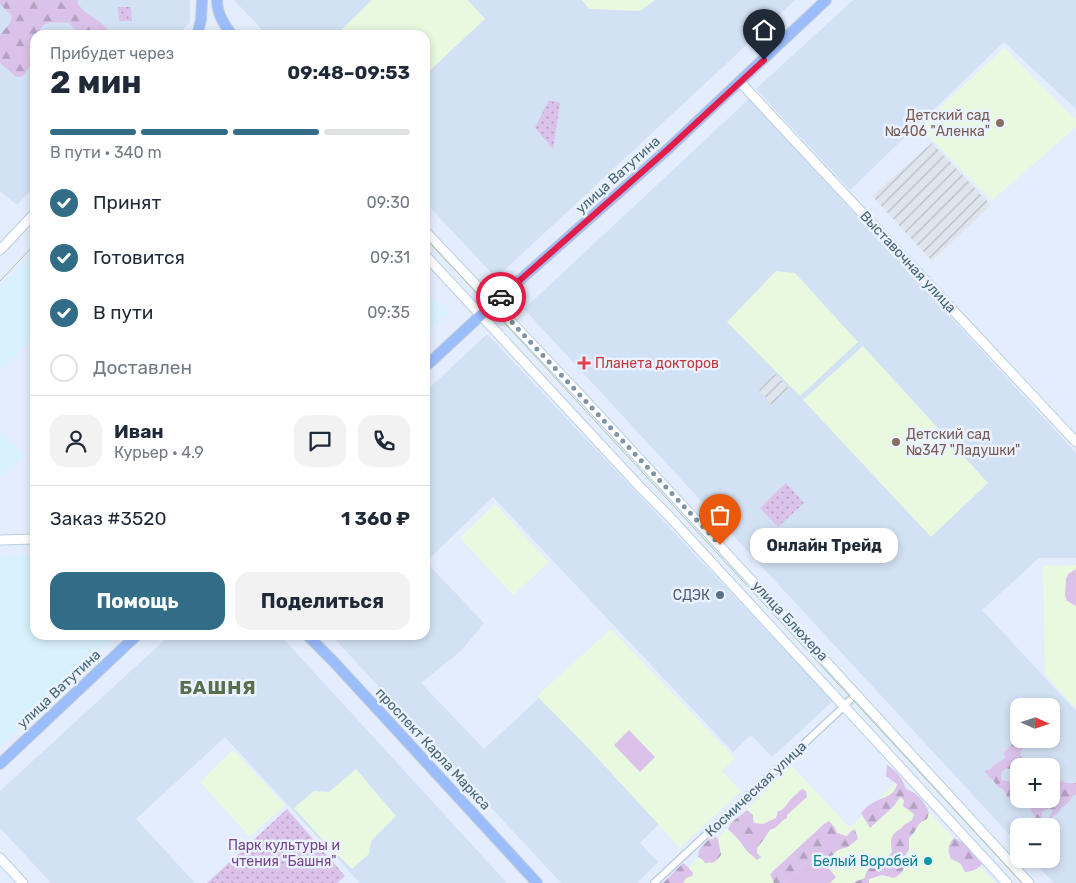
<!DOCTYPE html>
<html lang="ru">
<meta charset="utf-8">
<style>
body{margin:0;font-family:Rubik,sans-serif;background:#f2f2f3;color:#1f2937;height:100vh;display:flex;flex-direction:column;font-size:19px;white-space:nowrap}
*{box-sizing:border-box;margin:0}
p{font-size:16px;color:#747a83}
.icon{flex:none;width:28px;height:28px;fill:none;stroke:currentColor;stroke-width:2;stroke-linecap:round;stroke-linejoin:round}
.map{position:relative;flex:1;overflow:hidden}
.details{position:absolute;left:30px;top:30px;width:400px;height:610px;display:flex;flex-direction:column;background:#fff;border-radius:15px;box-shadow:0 2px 8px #0003}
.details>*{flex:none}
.needle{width:32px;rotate:93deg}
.controls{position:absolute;left:1010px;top:698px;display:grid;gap:10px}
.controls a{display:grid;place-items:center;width:50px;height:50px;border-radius:10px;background:#fff;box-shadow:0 2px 8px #0003;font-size:25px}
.pin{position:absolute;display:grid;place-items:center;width:42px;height:42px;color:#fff;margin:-51px -21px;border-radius:50% 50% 50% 0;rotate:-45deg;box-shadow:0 0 5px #0007}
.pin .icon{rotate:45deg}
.courier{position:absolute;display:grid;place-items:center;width:50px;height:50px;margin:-25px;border:4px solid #e11d48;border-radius:50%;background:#fff;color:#222;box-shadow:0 1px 6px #0007}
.bubble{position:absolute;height:35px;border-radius:15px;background:#fff;box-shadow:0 2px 8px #0003;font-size:16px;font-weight:700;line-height:35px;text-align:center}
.summary em{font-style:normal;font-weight:700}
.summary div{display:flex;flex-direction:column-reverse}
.summary{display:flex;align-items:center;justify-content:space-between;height:85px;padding:0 20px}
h1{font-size:32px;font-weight:700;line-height:38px}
.bar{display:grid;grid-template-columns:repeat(4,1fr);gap:8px 5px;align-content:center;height:60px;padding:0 20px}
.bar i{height:6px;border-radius:4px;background:#e0e1e3}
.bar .current{background:#316d87}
.bar p{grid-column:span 4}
.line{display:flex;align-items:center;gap:12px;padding:0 20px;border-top:1px solid #e0e1e3}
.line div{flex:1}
.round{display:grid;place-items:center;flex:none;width:52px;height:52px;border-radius:15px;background:#f2f2f3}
ol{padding:0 20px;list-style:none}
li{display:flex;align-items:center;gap:15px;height:55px}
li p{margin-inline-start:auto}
li .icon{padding:5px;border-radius:50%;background:#316d87;color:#fff;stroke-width:4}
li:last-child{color:#747a83}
li i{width:28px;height:28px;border:2px solid #e0e1e3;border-radius:50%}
.primary-button{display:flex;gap:10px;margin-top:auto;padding:10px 20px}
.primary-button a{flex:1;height:58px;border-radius:15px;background:#316d87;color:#fff;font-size:20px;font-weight:700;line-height:58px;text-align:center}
.primary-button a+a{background:#f2f2f3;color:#1f2937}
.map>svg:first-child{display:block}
.residential{fill:#d2e1f4;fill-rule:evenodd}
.commercial{fill:#d7f1fd}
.industrial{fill:url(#industrial-furrows)}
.education{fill:#e9f9e0}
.grass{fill:url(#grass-dots)}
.forest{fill:url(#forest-firs)}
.garden{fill:#dbc2ea}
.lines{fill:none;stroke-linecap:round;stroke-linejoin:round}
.street-casing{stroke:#bccedf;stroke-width:9}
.secondary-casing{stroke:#bad0e3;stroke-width:11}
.primary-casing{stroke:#c5ced3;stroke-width:12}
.street{stroke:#fff;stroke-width:6}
.secondary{stroke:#fff;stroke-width:9}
.primary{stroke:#9bbdfc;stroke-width:10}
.tram{stroke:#b2c6a2;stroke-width:1}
.done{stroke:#7f95a5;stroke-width:5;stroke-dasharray:0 9}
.route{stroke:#e11d48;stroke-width:6}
.education-dot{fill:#8d6e63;stroke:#eaf2ff;stroke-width:2}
.health-dot{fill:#e0444e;stroke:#eaf2ff;stroke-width:2}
.service-dot{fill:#5c6f8a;stroke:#eaf2ff;stroke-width:2}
.culture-dot{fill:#0f9aa8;stroke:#eaf2ff;stroke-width:2}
.labels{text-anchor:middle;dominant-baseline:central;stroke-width:5;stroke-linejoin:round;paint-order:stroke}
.education-label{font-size:14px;fill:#785e54;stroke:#eaf2ff;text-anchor:end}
.street-label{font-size:14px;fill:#496575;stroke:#eaf2ff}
.health-label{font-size:14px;fill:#be3a42;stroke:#eaf2ff;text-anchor:start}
.service-label{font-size:14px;fill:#4e5e75;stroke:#eaf2ff;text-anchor:end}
.park-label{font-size:14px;fill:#764687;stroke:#eaf2ff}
.culture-label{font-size:14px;fill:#0d838f;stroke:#eaf2ff;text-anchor:end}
.district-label{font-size:19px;font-weight:bold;letter-spacing:1px;fill:#57704b;stroke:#eaf2ff}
</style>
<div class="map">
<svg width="1076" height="883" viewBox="0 0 1076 883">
<defs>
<pattern id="industrial-furrows" width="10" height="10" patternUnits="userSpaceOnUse" patternTransform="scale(1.25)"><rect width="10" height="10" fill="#dee5ec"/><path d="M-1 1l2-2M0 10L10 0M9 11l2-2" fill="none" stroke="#b6bdc4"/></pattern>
<pattern id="grass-dots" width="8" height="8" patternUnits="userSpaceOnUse" patternTransform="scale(1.25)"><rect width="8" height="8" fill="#dbc2ea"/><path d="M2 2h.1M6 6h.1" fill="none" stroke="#b4a1c2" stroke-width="1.8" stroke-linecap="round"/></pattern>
<pattern id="forest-firs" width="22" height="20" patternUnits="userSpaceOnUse" patternTransform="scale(1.25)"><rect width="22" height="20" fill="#dbc2ea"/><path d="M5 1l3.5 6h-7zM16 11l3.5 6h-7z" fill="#b4a1c2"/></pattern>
</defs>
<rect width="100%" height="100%" fill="#e4edfd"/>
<g class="residential">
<path d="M 0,0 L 190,0 L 190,22 L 178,35 L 35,35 L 35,186 L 17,205 L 0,191 Z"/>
<path d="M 234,0 L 795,0 L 496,278 L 425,202 L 425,35 L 267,35 Z"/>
<path d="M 853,0 L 1076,0 L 1076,109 L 1004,42 L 850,190 L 756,89 Z"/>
<path d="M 749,99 L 1076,453 L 1076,558 L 1039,558 L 982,610 L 1076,711 L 1076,883 L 1054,883 L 1031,859 L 1051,859 L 1051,826 L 1019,826 L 1019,845 L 524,309 ZM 1019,706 L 1051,706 L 1051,739 L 1019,739 ZM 1019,766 L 1051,766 L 1051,799 L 1019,799 Z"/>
<path d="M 487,334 L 833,701 L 772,757 L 751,735 L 733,752 L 493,497 L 426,562 L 484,623 L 462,650 L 421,683 L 484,749 L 540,697 L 660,823 L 640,843 L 658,862 L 637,883 L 561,883 L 331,635 L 425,635 L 425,392 Z"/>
<path d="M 170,635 L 280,635 L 507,883 L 360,883 L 225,737 L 136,819 L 195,883 L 51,883 L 0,828 L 0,791 Z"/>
</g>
<g class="commercial">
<path d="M 35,251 L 35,336 L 0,370 L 0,289 Z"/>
<path d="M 425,290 L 447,314 L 425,335 Z"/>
<path d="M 0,430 L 24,455 L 0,478 Z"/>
<path d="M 35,555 L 35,635 L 117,635 L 0,746 L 0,556 Z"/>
</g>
<g class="industrial">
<path d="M 932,143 L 991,205 L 932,261 L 872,196 Z"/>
<path d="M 774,373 L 790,389 L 772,405 L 759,390 Z"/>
</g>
<g class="education">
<path d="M 372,0 L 468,0 L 485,19 L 425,75 L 425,35 L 340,35 L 338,33 Z"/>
<path d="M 582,0 L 655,0 L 640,11 L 589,9 Z"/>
<path d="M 1004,48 L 1076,120 L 1076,127 L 992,200 L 919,127 Z"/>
<path d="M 776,271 L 795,273 L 858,342 L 800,396 L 727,322 Z"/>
<path d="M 863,346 L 988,483 L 931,537 L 803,400 Z"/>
<path d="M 495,504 L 549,562 L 513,595 L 460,538 Z"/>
<path d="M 1076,565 L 1076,709 L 1045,674 L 1043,566 Z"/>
<path d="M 611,629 L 735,758 L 722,771 L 741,791 L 680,848 L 592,752 L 537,696 Z"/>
<path d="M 233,750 L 285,805 L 250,837 L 200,782 Z"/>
<path d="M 791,765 L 850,828 L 897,781 L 929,812 L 995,883 L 673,883 Z"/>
<path d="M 356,769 L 396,816 L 371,841 L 369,854 L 352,869 L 321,838 L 294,808 L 314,791 L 329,792 Z"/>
</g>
<g class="grass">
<path d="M 118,7 L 131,7 L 132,21 L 119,21 Z"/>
<path d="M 549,100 L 560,103 L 553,149 L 535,128 Z"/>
<path d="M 786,483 L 804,503 L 778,527 L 760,508 Z"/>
<path d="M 287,809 L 345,876 L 337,883 L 207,883 Z"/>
</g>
<g class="forest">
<path d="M 0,0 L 78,0 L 77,3 C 79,5 80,7 82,9 C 90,18 107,22 109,34 L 81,35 L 69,23 C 57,23 40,18 39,35 L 35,35 L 35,64 L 30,66 L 22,77 L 16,77 L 0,63 L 0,35 L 10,23 L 12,17 L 11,15 L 0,4 Z"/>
<path d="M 1019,736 L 1019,739 L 1026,739 L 1027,740 L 1020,753 L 1024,766 L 1019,766 L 1019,772 L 1006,768 L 1002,772 L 1001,777 L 1002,780 L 1012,782 L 1019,782 L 1019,799 L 1024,799 L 1023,806 L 1018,808 L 1007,796 L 1003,789 L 998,787 L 993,780 L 989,777 L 985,771 C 990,770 990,769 993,766 C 997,763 1002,761 1005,758 L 1004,752 L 1011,746 L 1012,743 L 1017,741 Z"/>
<path d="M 887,765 C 897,771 903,779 906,789 C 918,793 925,802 929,813 L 927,819 C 915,824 918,831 909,838 L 909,850 C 900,859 911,870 894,878 L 882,875 L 869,879 L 869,883 L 854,883 L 857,881 L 865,878 C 866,863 884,863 892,852 C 891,843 889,837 897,831 C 904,826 899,831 904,825 L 912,820 L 914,814 L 903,806 L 904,800 L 900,797 L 894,806 L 870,828 L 861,813 C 864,810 867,806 871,804 C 880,797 894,798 897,784 L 886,776 Z"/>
<path d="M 1051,777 L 1056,777 C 1061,784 1069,783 1076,783 L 1076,794 L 1072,797 L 1068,803 L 1060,809 L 1059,812 L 1048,821 L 1049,817 L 1053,811 L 1049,808 L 1042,812 L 1042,820 L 1038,821 L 1031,811 L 1034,799 L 1051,799 Z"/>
<path d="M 802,789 L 806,791 L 807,797 L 787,815 L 787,818 C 780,821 778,828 770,830 L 764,839 L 757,848 L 757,853 L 761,857 L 757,860 L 746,850 L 738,839 L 728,829 L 731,823 L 747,810 L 753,815 L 753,819 L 754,823 L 763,824 L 776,818 L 778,811 L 782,810 L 791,799 Z"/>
<path d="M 829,821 L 835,828 L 837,833 L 847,836 L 850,832 L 855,829 L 858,839 L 848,847 L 841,849 L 835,852 L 832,857 L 824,863 L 815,854 L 784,883 L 774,883 L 770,874 L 824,824 Z"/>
<path d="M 714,836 L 718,839 L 721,855 L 717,860 L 712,863 L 709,862 L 708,863 L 705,863 L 703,860 L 698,857 L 699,850 L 707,841 Z"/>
<path d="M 954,838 L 965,844 L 971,852 L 982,864 C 979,869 971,872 965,872 L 960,863 L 951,859 C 947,851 948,844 954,838 Z"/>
<path d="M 684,863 L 693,873 L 692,876 L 686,878 L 683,883 L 663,883 L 681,865 Z"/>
</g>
<g class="garden">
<path d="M 1076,569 L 1076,606 L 1067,601 L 1065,596 L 1066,579 L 1068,574 Z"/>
<path d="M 629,730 L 655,757 L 640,772 L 614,745 Z"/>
<path d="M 816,853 L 836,877 L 830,883 L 784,883 Z"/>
</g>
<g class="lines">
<g class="street-casing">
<path id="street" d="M 654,883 L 837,713 L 856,694"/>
</g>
<g class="secondary-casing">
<g id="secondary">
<path d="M 740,82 L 1076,442"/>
<path d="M 425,231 L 585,400 L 707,532 L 1029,883"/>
<path d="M 0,250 L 35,213"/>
<path d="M 425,255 L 640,487 L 667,514 L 1007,883"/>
<path d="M 0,540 L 35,539"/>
<path d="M 0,858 L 23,883"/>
</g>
</g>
<g class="primary-casing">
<g id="primary">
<path d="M 217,0 C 217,14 224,24 232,35"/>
<path d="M 197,35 L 201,20 L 202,0"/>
<path d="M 425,367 L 494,303 L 668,149 L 826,0"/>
<path d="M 307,635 L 334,662 L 537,883"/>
<path d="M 0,764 L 137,635"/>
</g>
</g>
<use href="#street" class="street"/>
<use href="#secondary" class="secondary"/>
<use href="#primary" class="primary"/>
<g class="tram">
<path d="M 425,237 L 1022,883"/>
<path d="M 0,281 L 35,244"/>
</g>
</g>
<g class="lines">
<path class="done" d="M 501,297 L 494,303 L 720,545"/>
<path class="route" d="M 501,297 L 668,149 L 764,60"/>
</g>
<g class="education-dot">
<circle cx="1000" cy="123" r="5"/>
<circle cx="896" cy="442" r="5"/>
</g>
<path class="health-dot" d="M581.5 355.5h5v5h5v5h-5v5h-5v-5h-5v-5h5z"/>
<circle class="service-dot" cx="720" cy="595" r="5"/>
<circle class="culture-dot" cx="928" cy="861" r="5"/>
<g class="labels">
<g class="education-label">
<text x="990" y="115">Детский сад<tspan x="990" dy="16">№406 "Аленка"</tspan></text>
<text x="906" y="434" text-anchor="start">Детский сад<tspan x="906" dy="16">№347 "Ладушки"</tspan></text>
</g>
<g class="street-label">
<text transform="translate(618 175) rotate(-42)">улица Ватутина</text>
<text transform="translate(908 262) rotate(47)">Выставочная улица</text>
<text transform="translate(790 621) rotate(47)">улица Блюхера</text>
<text transform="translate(59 689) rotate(-43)">улица Ватутина</text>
<text transform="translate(433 749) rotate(47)">проспект Карла Маркса</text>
<text transform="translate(756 789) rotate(-43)">Космическая улица</text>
</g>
<g class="health-label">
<text x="595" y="363">Планета докторов</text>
</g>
<g class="service-label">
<text x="710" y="595">СДЭК</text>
</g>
<g class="park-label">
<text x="284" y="845">Парк культуры и<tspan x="284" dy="16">чтения "Башня"</tspan></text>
</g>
<g class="culture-label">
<text x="918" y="861">Белый Воробей</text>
</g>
<g class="district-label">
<text x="218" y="687">БАШНЯ</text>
</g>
</g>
</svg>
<div class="controls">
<a><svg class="needle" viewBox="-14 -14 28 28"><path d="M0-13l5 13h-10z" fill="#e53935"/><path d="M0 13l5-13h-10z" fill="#747a83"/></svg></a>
<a>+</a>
<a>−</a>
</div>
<div class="pin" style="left:720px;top:545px;background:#ea580c"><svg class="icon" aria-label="bag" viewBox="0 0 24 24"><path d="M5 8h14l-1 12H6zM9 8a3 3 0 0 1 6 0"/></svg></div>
<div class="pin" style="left:764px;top:60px;background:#1f2937"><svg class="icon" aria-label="home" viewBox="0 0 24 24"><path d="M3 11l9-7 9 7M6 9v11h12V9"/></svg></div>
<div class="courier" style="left:501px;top:297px"><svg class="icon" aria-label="car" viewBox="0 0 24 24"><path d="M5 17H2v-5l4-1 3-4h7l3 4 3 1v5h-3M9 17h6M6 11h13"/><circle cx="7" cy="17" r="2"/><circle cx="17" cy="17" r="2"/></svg></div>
<div class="bubble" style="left:750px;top:528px;width:148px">Онлайн Трейд</div>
<section class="details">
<div class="summary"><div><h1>2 мин</h1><p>Прибудет через</p></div><em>09:48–09:53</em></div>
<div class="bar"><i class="current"></i><i class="current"></i><i class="current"></i><i></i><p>В пути · 340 m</p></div>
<ol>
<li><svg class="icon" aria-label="check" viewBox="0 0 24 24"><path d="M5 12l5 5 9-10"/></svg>Принят<p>09:30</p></li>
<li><svg class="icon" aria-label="check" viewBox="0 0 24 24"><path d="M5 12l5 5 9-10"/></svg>Готовится<p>09:31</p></li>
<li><svg class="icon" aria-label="check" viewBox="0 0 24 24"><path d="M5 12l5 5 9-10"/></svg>В пути<p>09:35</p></li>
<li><i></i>Доставлен</li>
</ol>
<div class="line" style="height:90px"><a class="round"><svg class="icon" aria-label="person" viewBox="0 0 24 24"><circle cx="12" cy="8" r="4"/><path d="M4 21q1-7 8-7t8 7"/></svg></a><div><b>Иван</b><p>Курьер · 4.9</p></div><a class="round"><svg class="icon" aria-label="chat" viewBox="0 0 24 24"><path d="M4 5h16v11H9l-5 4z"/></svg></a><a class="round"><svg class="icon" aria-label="phone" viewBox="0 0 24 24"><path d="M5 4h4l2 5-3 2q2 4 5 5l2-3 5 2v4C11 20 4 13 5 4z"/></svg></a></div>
<div class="line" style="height:65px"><div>Заказ #3520</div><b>1 360 ₽</b></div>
<div class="primary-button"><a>Помощь</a><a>Поделиться</a></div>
</section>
</div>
